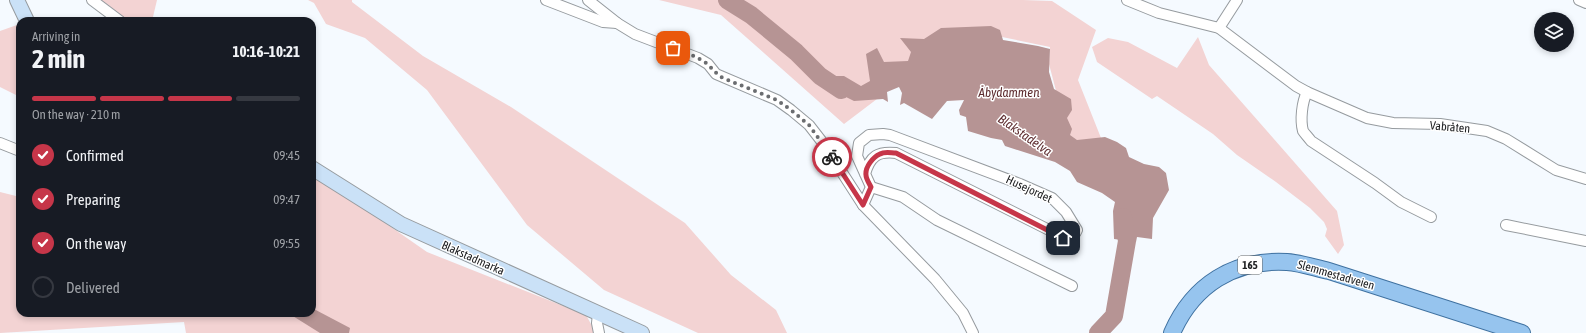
<!DOCTYPE html>
<meta charset="utf-8">
<style>
body{margin:0;font-family:"Asap Condensed",sans-serif;background:#242831;color:#f1f3f6;height:100vh;display:flex;flex-direction:column;font-size:15px;white-space:nowrap}
*{box-sizing:border-box;margin:0}
p{font-size:13px;color:#9ea1a6}
.icon{flex:none;width:22px;height:22px;fill:none;stroke:currentColor;stroke-width:2;stroke-linecap:round;stroke-linejoin:round}
.map{position:relative;flex:1;overflow:hidden}
.drawer{position:absolute;left:16px;top:17px;width:300px;height:300px;display:flex;flex-direction:column;background:#171b24;border-radius:12px;box-shadow:0 2px 6px #0003}
.drawer>*{flex:none}
.buttons{position:absolute;left:1534px;top:12px;display:grid;gap:8px}
.buttons a{display:grid;place-items:center;width:40px;height:40px;border-radius:50%;background:#171b24;box-shadow:0 2px 6px #0003;font-size:20px}
.pin{position:absolute;display:grid;place-items:center;width:34px;height:34px;color:#fff;margin:-17px;border-radius:8px;box-shadow:0 2px 6px #0006}
.courier{position:absolute;display:grid;place-items:center;width:40px;height:40px;margin:-20px;border:3px solid #c63649;border-radius:50%;background:#fff;color:#222;box-shadow:0 1px 5px #0007}
.headline em{font-style:normal;font-weight:700}
.headline div{display:flex;flex-direction:column-reverse}
.headline{display:flex;align-items:center;justify-content:space-between;height:68px;padding:0 16px}
h1{font-size:26px;font-weight:700;line-height:30px}
.bar{display:grid;grid-template-columns:repeat(4,1fr);gap:6px 4px;align-content:center;height:48px;padding:0 16px}
.bar i{height:5px;border-radius:3px;background:#363941}
.bar .on{background:#c63649}
.bar p{grid-column:span 4}
ol{padding:0 16px;list-style:none}
li{display:flex;align-items:center;gap:12px;height:44px}
li p{margin-inline-start:auto}
li .icon{padding:4px;border-radius:50%;background:#c63649;color:#fff;stroke-width:4}
li:last-child{color:#9ea1a6}
li i{width:22px;height:22px;border:2px solid #363941;border-radius:50%}
.map>svg:first-child{display:block}
.green{fill:#f3d3d3}
.water{fill:#b69494}
.lines{fill:none;stroke-linecap:round;stroke-linejoin:round}
.river{stroke:#b69494;stroke-width:18}
.street-casing{stroke:#969b9f;stroke-width:12}
.secondary-casing{stroke:#969b9f;stroke-width:16}
.primary-casing{stroke:#3f71a0;stroke-width:18}
.street{stroke:#fff;stroke-width:10}
.secondary{stroke:#cae1f7;stroke-width:14}
.primary{stroke:#96c4ee;stroke-width:16}
.done{stroke:#6b6d70;stroke-width:4;stroke-dasharray:0 7.2}
.route{stroke:#c63649;stroke-width:5}
.labels{text-anchor:middle;dominant-baseline:central;stroke-width:3;stroke-linejoin:round;paint-order:stroke}
.shield{fill:#fff;stroke:#636465;stroke-width:1}
.shield-label{font-size:11px;font-weight:bold;fill:#202123}
.street-label{font-size:12px;fill:#202123;stroke:#fff}
.water-label{font-size:13px;font-style:italic;fill:#5e2d30;stroke:#fff}
</style>
<div class="map">
<svg width="1586" height="333" viewBox="0 0 1586 333">
<rect width="100%" height="100%" fill="#f5faff"/>
<g class="green">
<path d="M 99,0 L 157,0 L 152,21 L 128,21 Z"/>
<path d="M 308,0 L 352,0 L 352,2 L 423,56 L 511,107 L 685,223 L 731,275 L 776,310 L 787,333 L 698,333 L 604,290 L 527,225 L 427,90 L 365,38 L 326,24 L 314,3 Z"/>
<path d="M 659,0 L 1023,0 L 1052,1 L 1096,30 L 1078,80 L 1101,138 L 1071,148 L 1049,64 L 1050,47 L 968,30 L 844,124 L 721,15 Z"/>
<path d="M 17,25 L 20,28 L 20,97 L 0,87 L 0,31 Z"/>
<path d="M 1198,37 L 1209,65 L 1337,211 L 1344,245 L 1338,254 L 1325,236 L 1327,229 L 1324,222 L 1310,208 L 1276,182 L 1237,155 L 1213,134 L 1157,96 L 1152,99 L 1097,62 L 1092,47 L 1108,38 L 1128,42 L 1177,68 Z"/>
<path d="M 312,172 L 427,252 L 586,315 L 596,333 L 186,333 L 184,322 L 0,333 L 0,192 L 20,197 L 20,313 L 312,313 Z"/>
</g>
<g class="water">
<path d="M 991,26 L 1000,30 L 1003,40 L 1038,46 L 1050,49 L 1049,72 L 1054,89 L 1071,99 L 1072,110 L 1067,118 L 1072,129 L 1070,135 L 1077,140 L 1105,137 L 1117,142 L 1126,148 L 1129,157 L 1144,164 L 1159,167 L 1166,173 L 1169,190 L 1153,218 L 1152,239 L 1137,237 L 1136,242 L 1114,239 L 1113,211 L 1115,202 L 1102,193 L 1077,182 L 1070,171 L 1055,162 L 1005,146 L 1002,140 L 991,138 L 968,131 L 966,117 L 960,115 L 959,110 L 964,100 L 947,101 L 932,119 L 904,103 L 900,105 L 902,93 L 899,87 L 887,92 L 888,102 L 883,99 L 854,101 L 824,86 L 819,70 L 828,76 L 844,76 L 861,86 L 870,81 L 866,54 L 877,48 L 884,62 L 908,61 L 911,52 L 900,38 L 924,39 L 941,28 Z"/>
<path d="M 312,308 L 350,328 L 349,333 L 320,333 L 288,313 L 312,313 Z"/>
</g>
<g class="lines">
<g class="river">
<path d="M 727,0 L 751,15 L 796,52 L 820,76 L 841,90"/>
<path d="M 1098,333 L 1114,316 L 1127,241 L 1123,217"/>
</g>
<g class="street-casing">
<g id="street">
<path d="M 92,0 L 120,21"/>
<path d="M 546,0 L 603,22 L 617,23 L 635,34 L 698,58 L 708,64 L 716,74 L 777,100 L 791,110 L 809,125 L 823,143 L 863,205 L 935,279 L 963,313 L 973,333"/>
<path d="M 588,0 L 617,23"/>
<path d="M 1127,0 L 1159,13 L 1219,28 L 1296,86 L 1307,92 L 1367,118 L 1393,123 L 1440,124 L 1487,131 L 1506,139 L 1556,170 L 1586,179"/>
<path d="M 1579,0 L 1586,3"/>
<path d="M 1219,28 L 1237,0"/>
<path d="M 1307,92 C 1302,102 1300,120 1303,131 C 1305,134 1309,138 1311,141 L 1375,183 L 1401,202 L 1431,217"/>
<path d="M 0,143 L 20,151"/>
<path d="M 871,187 L 903,197 L 937,220 L 1072,286"/>
<path d="M 863,205 L 871,187 L 857,156 L 859,143 L 869,135 L 883,134 L 890,135 L 1020,184 L 1052,198 L 1066,212 L 1077,230 C 1074,237 1070,238 1063,237 L 896,153 C 878,151 870,156 865,174"/>
<path d="M 1506,225 L 1586,241"/>
<path d="M 598,314 L 597,323 L 599,333"/>
</g>
</g>
<g class="secondary-casing">
<g id="secondary">
<path d="M 17,0 L 27,21"/>
<path d="M 312,168 L 401,224 L 642,333"/>
</g>
</g>
<g class="primary-casing">
<path id="primary" d="M 1172,333 C 1193,285 1234,259 1287,262 C 1301,263 1315,268 1329,271 L 1522,333"/>
</g>
<use href="#street" class="street"/>
<use href="#secondary" class="secondary"/>
<use href="#primary" class="primary"/>
</g>
<g class="lines">
<path class="done" d="M 673,48 C 684,52 696,56 706,63 C 712,68 716,74 723,78 L 777,100 L 791,110 L 809,125 L 832,157"/>
<path class="route" d="M 832,157 L 863,205 L 871,187 C 869,183 866,179 866,175 C 865,167 873,157 880,154 C 885,151 891,153 896,153 L 1063,238"/>
</g>
<g class="labels">
<rect class="shield" x="1238" y="256" width="24" height="18" rx="3"/>
<g class="shield-label">
<text x="1250" y="265">165</text>
</g>
<g class="street-label">
<text transform="translate(1450 127) rotate(5)">Vabråten</text>
<text transform="translate(1029 189) rotate(25)">Husejordet</text>
<text transform="translate(473 258) rotate(24)">Blakstadmarka</text>
<text transform="translate(1336 275) rotate(16)">Slemmestadveien</text>
</g>
<g class="water-label">
<text x="1009" y="92">Åbydammen</text>
<text transform="translate(1025 135) rotate(35)">Blakstadelva</text>
</g>
</g>
</svg>
<div class="buttons">
<a><svg class="icon" aria-label="layers" viewBox="0 0 24 24"><path d="M12 4l9 5-9 5-9-5zM3 14l9 5 9-5"/></svg></a>
</div>
<div class="pin" style="left:673px;top:48px;background:#ea580c"><svg class="icon" aria-label="bag" viewBox="0 0 24 24"><path d="M5 8h14l-1 12H6zM9 8a3 3 0 0 1 6 0"/></svg></div>
<div class="pin" style="left:1063px;top:238px;background:#1f2937"><svg class="icon" aria-label="home" viewBox="0 0 24 24"><path d="M3 11l9-7 9 7M6 9v11h12V9"/></svg></div>
<div class="courier" style="left:832px;top:157px"><svg class="icon" aria-label="bike" viewBox="0 0 24 24"><circle cx="6" cy="16" r="4"/><circle cx="18" cy="16" r="4"/><path d="M6 16l4-8h5l3 8M10 8l3 8H6M13 5h3"/></svg></div>
<section class="drawer">
<div class="headline"><div><h1>2 min</h1><p>Arriving in</p></div><em>10:16–10:21</em></div>
<div class="bar"><i class="on"></i><i class="on"></i><i class="on"></i><i></i><p>On the way · 210 m</p></div>
<ol>
<li><svg class="icon" aria-label="check" viewBox="0 0 24 24"><path d="M5 12l5 5 9-10"/></svg>Confirmed<p>09:45</p></li>
<li><svg class="icon" aria-label="check" viewBox="0 0 24 24"><path d="M5 12l5 5 9-10"/></svg>Preparing<p>09:47</p></li>
<li><svg class="icon" aria-label="check" viewBox="0 0 24 24"><path d="M5 12l5 5 9-10"/></svg>On the way<p>09:55</p></li>
<li><i></i>Delivered</li>
</ol>
</section>
</div>
